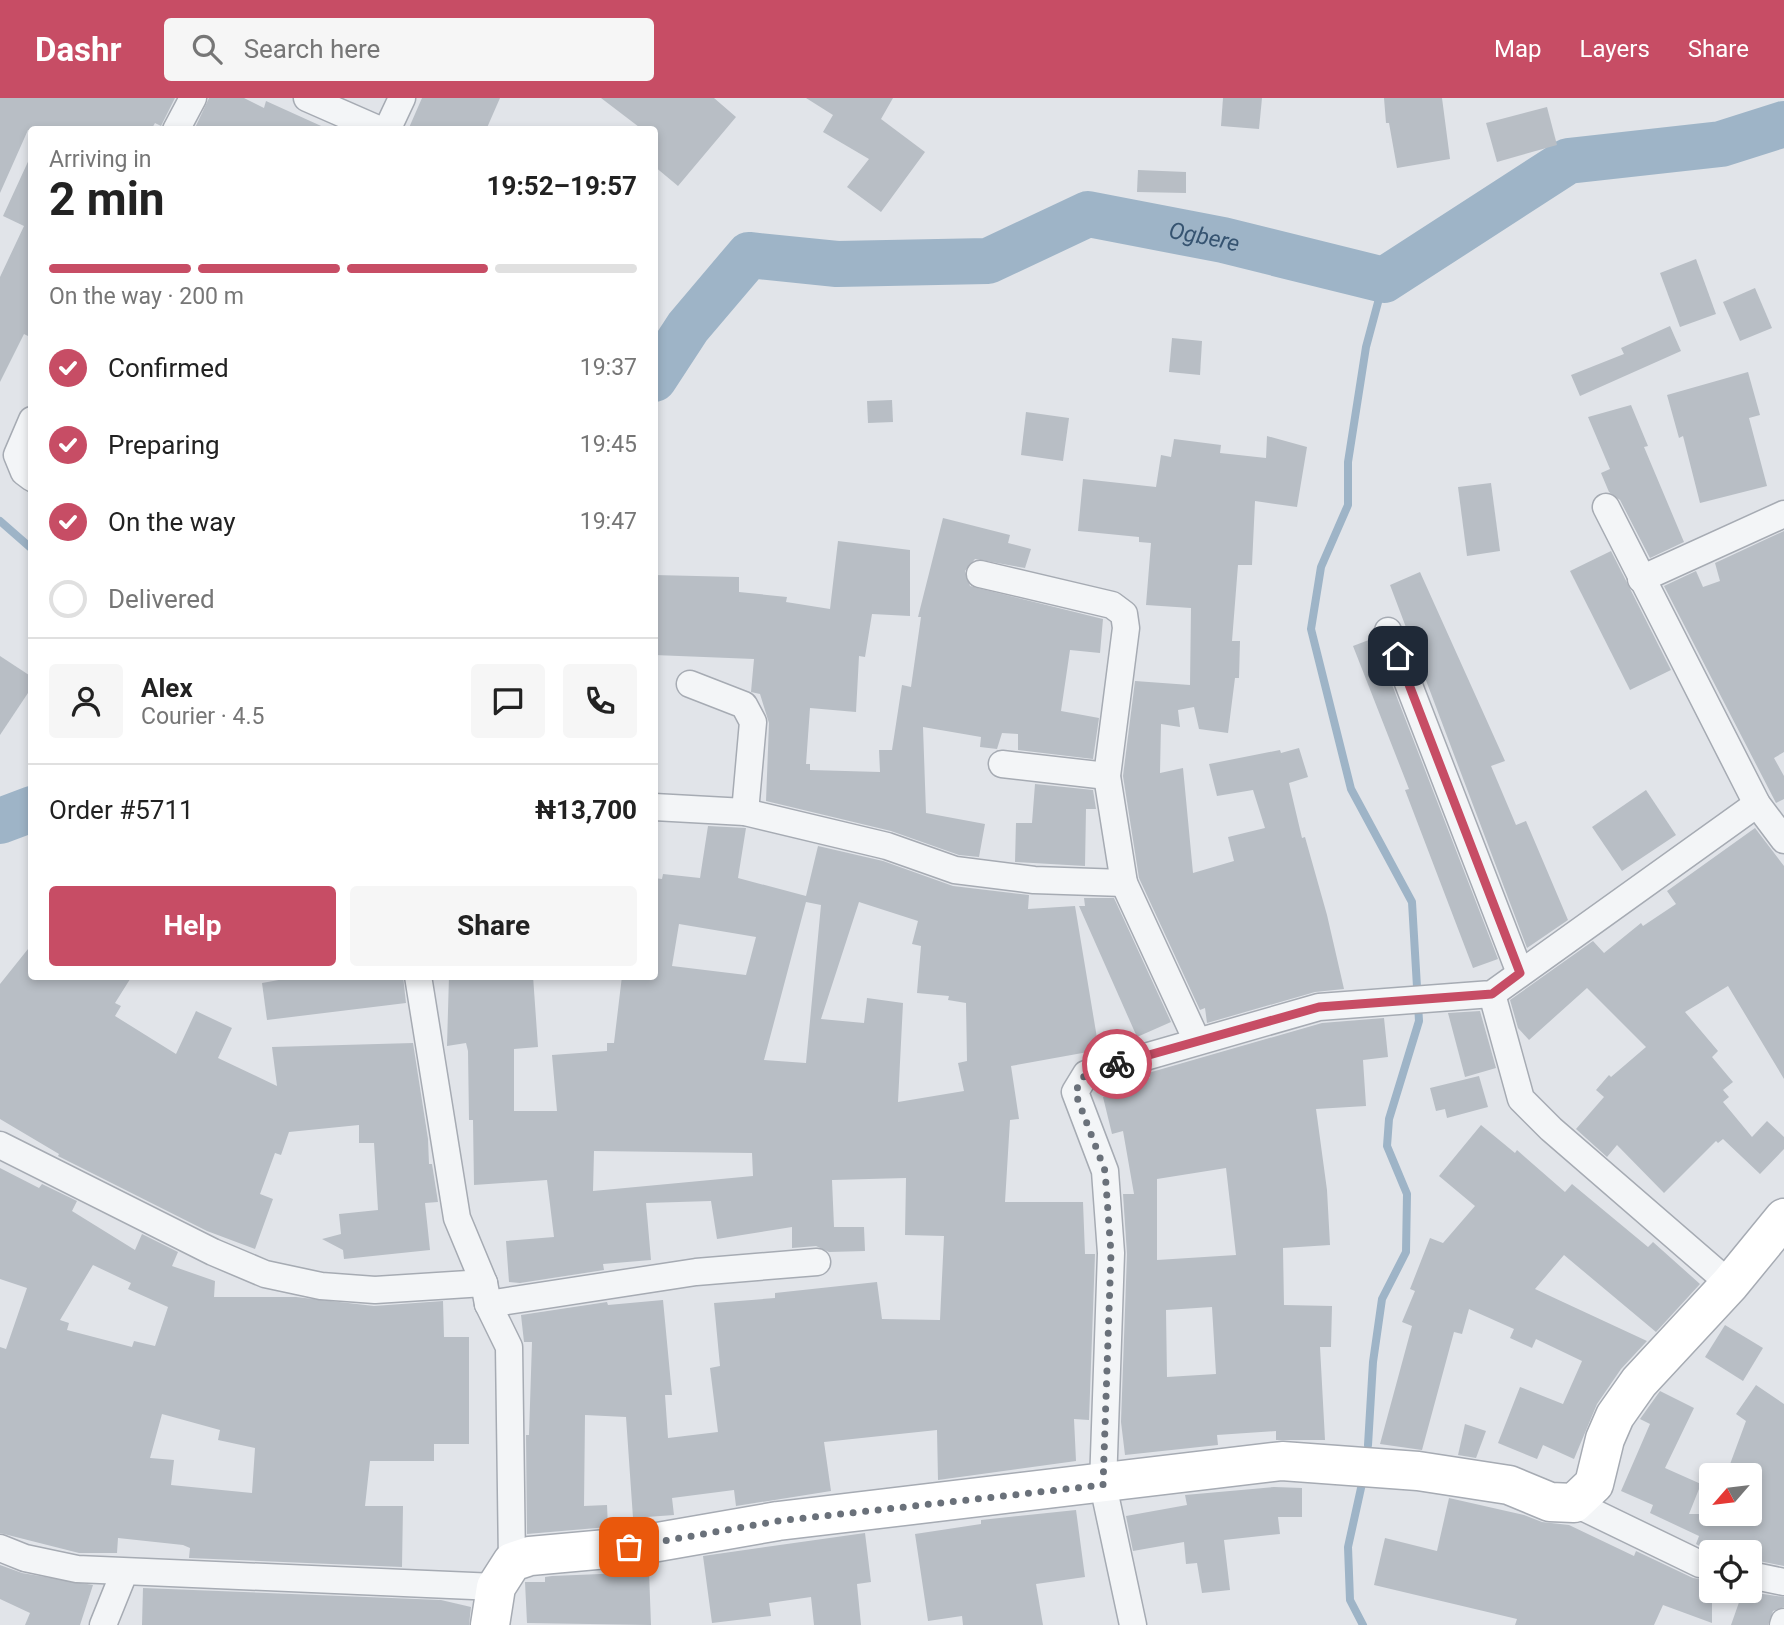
<!DOCTYPE html>
<meta charset="utf-8">
<style>
body{margin:0;font-family:Roboto,sans-serif;background:#f6f6f6;color:#222;height:100vh;display:flex;flex-direction:column;font-size:26px;white-space:nowrap}
*{box-sizing:border-box;margin:0}
p{font-size:23px;color:#767676}
.icon{flex:none;width:38px;height:38px;fill:none;stroke:currentColor;stroke-width:2;stroke-linecap:round;stroke-linejoin:round}
.map{position:relative;flex:1;overflow:hidden}
.side{position:absolute;left:28px;top:28px;width:630px;height:854px;display:flex;flex-direction:column;background:#fff;border-radius:7px;box-shadow:0 4px 10px #0003}
.side>*{flex:none}
.needle{width:46px;rotate:242deg}
.controls{position:absolute;left:1699px;top:1365px;display:grid;gap:14px}
.controls a{display:grid;place-items:center;width:63px;height:63px;border-radius:7px;background:#fff;box-shadow:0 4px 10px #0003;font-size:35px}
.pin{position:absolute;display:grid;place-items:center;width:60px;height:60px;color:#fff;margin:-30px;border-radius:14px;box-shadow:0 4px 10px #0006}
.courier{position:absolute;display:grid;place-items:center;width:70px;height:70px;margin:-35px;border:5px solid #c74d65;border-radius:50%;background:#fff;color:#222;box-shadow:0 2px 9px #0007}
.head em{font-style:normal;font-weight:700}
.head div{display:flex;flex-direction:column-reverse}
.head{display:flex;align-items:center;justify-content:space-between;height:119px;padding:0 21px}
h1{font-size:46px;font-weight:700;line-height:52px}
.bar{display:grid;grid-template-columns:repeat(4,1fr);gap:10px 7px;align-content:center;height:84px;padding:0 21px}
.bar i{height:9px;border-radius:5px;background:#e0e0e0}
.bar .selected{background:#c74d65}
.bar p{grid-column:span 4}
.line{display:flex;align-items:center;gap:18px;padding:0 21px;border-top:2px solid #e0e0e0}
.line div{flex:1}
.round{display:grid;place-items:center;flex:none;width:74px;height:74px;border-radius:7px;background:#f6f6f6}
ol{padding:0 21px;list-style:none}
li{display:flex;align-items:center;gap:21px;height:77px}
li p{margin-inline-start:auto}
li .icon{padding:7px;border-radius:50%;background:#c74d65;color:#fff;stroke-width:4}
li:last-child{color:#767676}
li i{width:38px;height:38px;border:4px solid #e0e0e0;border-radius:50%}
.primary-button{display:flex;gap:14px;margin-top:auto;padding:14px 21px}
.primary-button a{flex:1;height:80px;border-radius:7px;background:#c74d65;color:#fff;font-size:28px;font-weight:700;line-height:80px;text-align:center}
.primary-button a+a{background:#f6f6f6;color:#222}
header{display:flex;align-items:center;gap:42px;box-sizing:border-box;height:98px;padding:0 35px;background:#c74d65;color:#fff}
header strong{font-size:33px}
nav{display:flex;gap:38px;margin-inline-start:auto;font-size:24px}
.search{width:490px;height:63px;background:#f6f6f6;display:flex;align-items:center;gap:18px;box-sizing:border-box;padding:0 24px;border-radius:7px;color:#767676;font-size:26px}
.map>svg:first-child{display:block}
.lines{fill:none;stroke-linecap:round;stroke-linejoin:round}
.stream{stroke:#9eb4c7;stroke-width:8}
.river{stroke:#9eb4c7;stroke-width:46}
.building{fill:#b8bec5;fill-rule:evenodd}
.street-casing{stroke:#a6abb3;stroke-width:29}
.secondary-casing{stroke:#a6abb3;stroke-width:41}
.street{stroke:#f3f5f7;stroke-width:26}
.secondary{stroke:#fff;stroke-width:38}
.done{stroke:#6a717a;stroke-width:7;stroke-dasharray:0 12.6}
.route{stroke:#c74d65;stroke-width:9}
.labels{text-anchor:middle;dominant-baseline:central;stroke-width:5;stroke-linejoin:round;paint-order:stroke}
.water-label{font-size:23px;font-style:italic;fill:#365471;stroke:#f0f3f6}
</style>
<header>
<strong>Dashr</strong>
<div class="search"><svg class="icon" aria-label="search" viewBox="0 0 24 24"><circle cx="10" cy="10" r="6"/><path d="M15 15l6 6"/></svg>Search here</div>
<nav><a>Map</a><a>Layers</a><a>Share</a></nav>
</header>
<div class="map">
<svg width="1784" height="1527" viewBox="0 0 1784 1527">
<rect width="100%" height="100%" fill="#e1e4e9"/>
<g class="lines">
<g class="stream">
<path d="M 0,423 L 32,451"/>
<path d="M 1368,1347 L 1373,1264 L 1382,1201 L 1406,1154 L 1407,1096 L 1387,1048 L 1389,1021 L 1419,923 L 1412,804 L 1351,691 L 1311,531 L 1321,469 L 1348,407 L 1348,364 L 1366,249 L 1384,182"/>
<path d="M 1363,1527 L 1350,1502 L 1348,1449 L 1363,1381"/>
</g>
<g class="river">
<path id="s1" d="M 654,281 L 688,229 L 749,157 L 837,166 L 988,163 L 1088,116 L 1223,142 L 1384,182 L 1568,63 L 1721,46 L 1784,26"/>
<path d="M 0,723 L 32,711"/>
</g>
</g>
<g class="building">
<path d="M 0,0 L 175,0 L 161,28 L 155,25 L 151,32 L 28,32 L 0,95 Z"/>
<path d="M 209,0 L 244,0 L 264,10 L 266,3 L 330,32 L 194,32 Z"/>
<path d="M 422,0 L 500,0 L 486,32 L 408,32 Z"/>
<path d="M 601,0 L 714,0 L 736,19 L 678,88 L 654,68 L 654,32 L 643,32 Z"/>
<path d="M 806,0 L 893,0 L 881,21 L 925,54 L 881,114 L 847,89 L 869,61 L 823,34 L 833,17 Z"/>
<path d="M 1223,0 L 1262,0 L 1259,31 L 1221,28 Z"/>
<path d="M 1384,0 L 1442,0 L 1450,61 L 1397,70 L 1389,25 L 1386,25 Z"/>
<path d="M 1547,9 L 1557,47 L 1497,64 L 1486,25 Z"/>
<path d="M 32,55 L 32,240 L 24,236 L 0,284 L 0,179 L 24,128 L 3,118 Z"/>
<path d="M 1138,72 L 1186,74 L 1186,95 L 1137,94 Z"/>
<path d="M 1696,161 L 1716,216 L 1680,229 L 1660,175 Z"/>
<path d="M 1755,190 L 1772,230 L 1740,243 L 1723,204 Z"/>
<path d="M 1670,228 L 1681,253 L 1580,298 L 1571,277 L 1624,256 L 1621,250 Z"/>
<path d="M 1172,240 L 1202,243 L 1200,277 L 1169,274 Z"/>
<path d="M 1748,274 L 1760,317 L 1749,320 L 1767,388 L 1700,405 L 1683,338 L 1679,340 L 1667,297 Z"/>
<path d="M 892,302 L 893,324 L 868,325 L 867,303 Z"/>
<path d="M 1631,307 L 1648,348 L 1644,349 L 1684,444 L 1650,460 L 1620,402 L 1609,394 L 1601,375 L 1610,371 L 1588,319 Z"/>
<path d="M 1026,314 L 1069,320 L 1063,363 L 1021,357 Z"/>
<path d="M 1267,338 L 1307,349 L 1297,409 L 1255,403 L 1252,467 L 1238,467 L 1232,543 L 1240,543 L 1239,580 L 1235,580 L 1228,635 L 1199,631 L 1194,609 L 1178,612 L 1180,629 L 1161,626 L 1160,675 L 1183,670 L 1193,775 L 1234,763 L 1228,739 L 1265,730 L 1253,692 L 1217,698 L 1209,666 L 1280,652 L 1281,655 L 1299,650 L 1308,679 L 1289,685 L 1302,740 L 1305,739 L 1327,817 L 1344,891 L 1315,894 L 1207,925 L 1205,910 L 1200,912 L 1139,780 L 1123,678 L 1135,583 L 1190,587 L 1191,510 L 1146,507 L 1151,445 L 1139,444 L 1139,439 L 1078,433 L 1083,381 L 1156,389 L 1161,357 L 1171,359 L 1174,341 L 1221,347 L 1220,355 L 1266,360 Z"/>
<path d="M 1491,385 L 1500,453 L 1467,458 L 1458,389 Z"/>
<path d="M 943,420 L 1010,437 L 1008,445 L 1031,451 L 1025,470 L 975,461 L 965,473 L 970,488 L 1103,521 L 1100,555 L 1070,552 L 1061,613 L 1099,620 L 1093,661 L 1018,652 L 1018,636 L 1002,635 L 997,651 L 980,649 L 981,639 L 923,629 L 926,715 L 985,726 L 979,759 L 959,757 L 891,733 L 766,703 L 769,625 L 760,596 L 751,594 L 754,561 L 654,557 L 654,477 L 739,479 L 739,494 L 787,499 L 786,504 L 830,511 L 838,443 L 910,452 L 910,518 L 872,516 L 865,559 L 859,558 L 856,614 L 810,610 L 806,666 L 810,666 L 810,672 L 880,674 L 879,652 L 892,652 L 902,587 L 911,589 L 921,519 L 918,519 Z"/>
<path d="M 1784,433 L 1784,654 L 1774,660 L 1784,678 L 1784,701 L 1776,705 L 1664,488 L 1696,473 L 1703,489 L 1720,483 L 1715,465 Z"/>
<path d="M 1611,453 L 1671,572 L 1630,592 L 1570,473 Z"/>
<path d="M 1420,474 L 1505,663 L 1491,668 L 1516,727 L 1526,723 L 1568,822 L 1527,850 L 1390,487 Z"/>
<path d="M 1374,540 L 1498,861 L 1473,870 L 1405,692 L 1409,691 L 1353,548 Z"/>
<path d="M 0,558 L 32,579 L 32,589 L 0,637 Z"/>
<path d="M 1035,686 L 1093,692 L 1096,711 L 1086,711 L 1085,768 L 1015,764 L 1016,725 L 1032,725 Z"/>
<path d="M 1646,692 L 1676,737 L 1622,773 L 1592,729 Z"/>
<path d="M 708,728 L 746,730 L 738,780 L 806,798 L 818,748 L 883,763 L 953,788 L 1029,797 L 1028,811 L 1075,808 L 1099,952 L 1011,968 L 1019,1021 L 1010,1022 L 1005,1104 L 1083,1104 L 1085,1156 L 1095,1156 L 1089,1322 L 1074,1321 L 1076,1363 L 938,1382 L 937,1332 L 824,1344 L 831,1393 L 736,1408 L 734,1392 L 672,1400 L 674,1417 L 633,1420 L 626,1319 L 585,1317 L 584,1408 L 607,1407 L 608,1429 L 527,1436 L 526,1337 L 529,1337 L 532,1244 L 524,1244 L 521,1217 L 607,1204 L 608,1207 L 663,1202 L 672,1297 L 665,1297 L 668,1340 L 718,1334 L 710,1270 L 720,1268 L 714,1205 L 775,1200 L 775,1195 L 877,1184 L 882,1221 L 940,1222 L 944,1138 L 905,1137 L 906,1080 L 832,1082 L 834,1129 L 864,1129 L 865,1153 L 829,1154 L 816,1148 L 792,1150 L 792,1129 L 717,1141 L 711,1103 L 646,1105 L 651,1162 L 603,1166 L 604,1172 L 520,1185 L 509,1184 L 506,1143 L 554,1139 L 547,1082 L 474,1087 L 473,1022 L 469,1022 L 468,953 L 466,945 L 447,948 L 449,878 L 533,878 L 538,949 L 514,951 L 514,1013 L 557,1013 L 552,957 L 607,953 L 607,945 L 614,945 L 622,878 L 654,878 L 654,780 L 662,781 L 663,776 L 700,780 ZM 806,804 L 821,807 L 806,965 L 764,962 ZM 859,804 L 918,823 L 912,846 L 921,848 L 917,895 L 949,898 L 948,902 L 966,905 L 967,963 L 958,965 L 964,993 L 898,1004 L 903,905 L 867,900 L 864,925 L 821,921 ZM 679,826 L 756,839 L 746,877 L 672,868 ZM 594,1053 L 752,1055 L 753,1078 L 593,1093 Z"/>
<path d="M 1755,730 L 1784,768 L 1784,981 L 1728,888 L 1685,914 L 1718,953 L 1712,959 L 1733,984 L 1723,992 L 1729,999 L 1723,1004 L 1752,1039 L 1767,1023 L 1784,1039 L 1784,1051 L 1760,1076 L 1723,1041 L 1718,1045 L 1716,1043 L 1664,1095 L 1617,1047 L 1607,1059 L 1576,1031 L 1604,999 L 1596,992 L 1609,977 L 1611,979 L 1646,949 L 1587,890 L 1529,942 L 1518,930 L 1510,902 L 1593,843 L 1604,855 L 1641,825 L 1643,828 L 1676,806 L 1667,793 Z"/>
<path d="M 1084,800 L 1114,800 L 1171,924 L 1137,939 L 1079,808 L 1085,808 Z"/>
<path d="M 32,846 L 32,878 L 132,878 L 115,905 L 121,908 L 115,918 L 176,956 L 196,913 L 232,930 L 218,960 L 277,988 L 272,949 L 413,945 L 428,1041 L 429,1066 L 432,1066 L 438,1104 L 425,1105 L 430,1152 L 344,1161 L 343,1152 L 322,1141 L 341,1136 L 339,1116 L 378,1112 L 374,1045 L 359,1045 L 359,1027 L 289,1034 L 281,1057 L 275,1055 L 260,1096 L 273,1101 L 255,1151 L 207,1133 L 58,1058 L 59,1056 L 0,1021 L 0,886 Z"/>
<path d="M 301,878 L 403,878 L 406,905 L 267,922 L 262,885 Z"/>
<path d="M 1480,913 L 1496,970 L 1465,979 L 1448,915 Z"/>
<path d="M 1384,920 L 1388,959 L 1363,962 L 1366,1008 L 1316,1011 L 1327,1092 L 1330,1147 L 1283,1150 L 1284,1207 L 1332,1208 L 1331,1249 L 1320,1249 L 1325,1342 L 1276,1342 L 1276,1333 L 1217,1337 L 1218,1347 L 1125,1357 L 1121,1324 L 1127,1156 L 1123,1096 L 1134,1096 L 1123,1033 L 1112,1036 L 1103,999 L 1113,996 L 1111,990 L 1150,980 L 1148,975 L 1322,925 ZM 1226,1070 L 1236,1157 L 1157,1162 L 1157,1081 ZM 1212,1209 L 1216,1276 L 1167,1279 L 1166,1212 Z"/>
<path d="M 1479,978 L 1488,1009 L 1447,1020 L 1445,1011 L 1436,1013 L 1430,990 Z"/>
<path d="M 1481,1027 L 1515,1055 L 1517,1052 L 1565,1094 L 1572,1086 L 1648,1149 L 1653,1144 L 1700,1186 L 1656,1234 L 1564,1157 L 1535,1191 L 1647,1243 L 1621,1271 L 1597,1306 L 1574,1361 L 1543,1347 L 1537,1361 L 1498,1345 L 1520,1289 L 1563,1306 L 1582,1263 L 1536,1241 L 1532,1250 L 1510,1240 L 1514,1231 L 1469,1211 L 1462,1236 L 1454,1234 L 1422,1352 L 1380,1346 L 1412,1228 L 1402,1224 L 1415,1193 L 1410,1191 L 1430,1140 L 1443,1145 L 1475,1108 L 1439,1078 Z"/>
<path d="M 0,1070 L 39,1090 L 42,1086 L 77,1103 L 72,1113 L 135,1152 L 142,1136 L 178,1154 L 172,1168 L 215,1183 L 214,1199 L 296,1199 L 374,1208 L 443,1203 L 444,1239 L 469,1239 L 469,1346 L 434,1346 L 434,1363 L 370,1363 L 365,1408 L 403,1408 L 402,1469 L 189,1460 L 190,1450 L 183,1447 L 118,1440 L 117,1455 L 79,1455 L 0,1435 L 0,1249 L 6,1251 L 27,1190 L 0,1181 ZM 93,1167 L 131,1185 L 128,1191 L 168,1209 L 155,1248 L 134,1243 L 132,1249 L 67,1232 L 69,1225 L 60,1222 ZM 162,1316 L 220,1332 L 218,1342 L 255,1350 L 252,1395 L 171,1387 L 174,1362 L 150,1360 Z"/>
<path d="M 1725,1227 L 1763,1250 L 1743,1283 L 1705,1259 Z"/>
<path d="M 1756,1287 L 1784,1306 L 1784,1468 L 1754,1462 L 1750,1460 L 1750,1454 L 1735,1454 L 1712,1445 L 1712,1452 L 1705,1451 L 1696,1446 L 1699,1438 L 1650,1415 L 1653,1407 L 1621,1393 L 1650,1326 L 1640,1321 L 1660,1293 L 1694,1310 L 1665,1370 L 1701,1386 L 1689,1416 L 1706,1416 L 1708,1410 L 1712,1410 L 1712,1416 L 1750,1416 L 1750,1377 L 1726,1377 L 1746,1323 L 1736,1316 Z"/>
<path d="M 1465,1326 L 1486,1333 L 1476,1360 L 1458,1357 Z"/>
<path d="M 1274,1389 L 1302,1390 L 1302,1419 L 1278,1419 L 1280,1436 L 1224,1442 L 1230,1492 L 1202,1495 L 1197,1465 L 1186,1466 L 1184,1444 L 1133,1453 L 1126,1418 L 1187,1407 L 1185,1397 Z"/>
<path d="M 1449,1400 L 1524,1417 L 1542,1424 L 1569,1427 L 1634,1458 L 1636,1453 L 1693,1480 L 1712,1483 L 1712,1525 L 1663,1507 L 1654,1527 L 1515,1527 L 1517,1521 L 1374,1487 L 1385,1440 L 1437,1453 Z"/>
<path d="M 1076,1412 L 1085,1479 L 1036,1486 L 1043,1527 L 963,1527 L 962,1518 L 928,1523 L 915,1436 L 981,1426 L 981,1422 Z"/>
<path d="M 865,1435 L 871,1484 L 857,1486 L 861,1527 L 814,1527 L 811,1499 L 769,1505 L 771,1518 L 712,1525 L 703,1458 Z"/>
<path d="M 0,1467 L 22,1475 L 93,1487 L 80,1527 L 25,1527 L 30,1515 L 0,1501 Z"/>
<path d="M 649,1474 L 651,1527 L 527,1525 L 525,1484 L 545,1484 L 545,1479 L 552,1478 Z"/>
<path d="M 143,1490 L 441,1502 L 471,1509 L 469,1527 L 142,1527 Z"/>
<path d="M 1743,1493 L 1784,1499 L 1784,1509 L 1773,1513 L 1768,1527 L 1731,1527 Z"/>
</g>
<g class="lines">
<g class="street-casing">
<g id="street">
<path d="M 307,0 L 380,32"/>
<path d="M 176,32 L 193,0"/>
<path d="M 387,32 L 402,0"/>
<path d="M 32,322 L 17,357 L 24,374 L 32,380"/>
<path d="M 1606,409 L 1757,706 L 1784,742"/>
<path d="M 980,476 L 1112,507 L 1124,516 L 1126,530 L 1107,678 L 1124,785 L 1197,943"/>
<path d="M 1641,481 L 1784,416"/>
<path d="M 1388,533 L 1520,875"/>
<path d="M 690,586 L 744,607 L 753,624 L 745,714"/>
<path d="M 1002,666 L 1107,678"/>
<path d="M 654,709 L 745,714 L 887,748 L 955,772 L 1034,782 L 1124,785"/>
<path d="M 418,878 L 457,1120 L 484,1185 L 488,1206 L 509,1249 L 512,1464"/>
<path d="M 1492,896 L 1521,1001 L 1551,1031 L 1730,1186"/>
<path d="M 0,1047 L 213,1154 L 265,1176 L 321,1188 L 375,1192 L 484,1185"/>
<path d="M 488,1206 L 696,1174 L 817,1164"/>
<path d="M 1574,1405 L 1700,1466 L 1712,1468"/>
<path d="M 0,1450 L 25,1460 L 77,1471 L 496,1489"/>
<path d="M 1750,1477 L 1784,1484"/>
<path d="M 103,1527 L 124,1475"/>
<path d="M 1133,1527 L 1103,1387 L 1111,1155 L 1105,1073 L 1075,994 L 1086,976 L 1319,909 L 1492,896 L 1757,706"/>
<path d="M 1783,1527 L 1784,1524"/>
</g>
</g>
<g class="secondary-casing">
<path id="secondary" d="M 490,1527 L 496,1489 L 512,1464 L 530,1458 L 629,1449 L 778,1423 L 1282,1363 L 1418,1373 L 1509,1387 L 1550,1404 L 1574,1405 L 1594,1386 L 1605,1341 L 1615,1318 L 1639,1284 L 1730,1186 L 1784,1120"/>
</g>
<use href="#street" class="street"/>
<use href="#secondary" class="secondary"/>
</g>
<g class="lines">
<path class="done" d="M 629,1449 L 778,1423 L 1103,1387 L 1111,1155 L 1105,1073 L 1075,994 L 1086,975 L 1117,966"/>
<path class="route" d="M 1117,966 L 1319,909 L 1492,896 L 1520,875 L 1398,558"/>
</g>
<g class="labels">
<g class="water-label">
<text stroke="none"><textPath href="#s1" startOffset="625">Ogbere</textPath></text>
</g>
</g>
</svg>
<div class="controls">
<a><svg class="needle" viewBox="-14 -14 28 28"><path d="M0-13l5 13h-10z" fill="#e53935"/><path d="M0 13l5-13h-10z" fill="#767676"/></svg></a>
<a><svg class="icon" aria-label="locate" viewBox="0 0 24 24"><circle cx="12" cy="12" r="6"/><path d="M12 2v4M12 18v4M2 12h4M18 12h4"/></svg></a>
</div>
<div class="pin" style="left:629px;top:1449px;background:#ea580c"><svg class="icon" aria-label="bag" viewBox="0 0 24 24"><path d="M5 8h14l-1 12H6zM9 8a3 3 0 0 1 6 0"/></svg></div>
<div class="pin" style="left:1398px;top:558px;background:#1f2937"><svg class="icon" aria-label="home" viewBox="0 0 24 24"><path d="M3 11l9-7 9 7M6 9v11h12V9"/></svg></div>
<div class="courier" style="left:1117px;top:966px"><svg class="icon" aria-label="bike" viewBox="0 0 24 24"><circle cx="6" cy="16" r="4"/><circle cx="18" cy="16" r="4"/><path d="M6 16l4-8h5l3 8M10 8l3 8H6M13 5h3"/></svg></div>
<section class="side">
<div class="head"><div><h1>2 min</h1><p>Arriving in</p></div><em>19:52–19:57</em></div>
<div class="bar"><i class="selected"></i><i class="selected"></i><i class="selected"></i><i></i><p>On the way · 200 m</p></div>
<ol>
<li><svg class="icon" aria-label="check" viewBox="0 0 24 24"><path d="M5 12l5 5 9-10"/></svg>Confirmed<p>19:37</p></li>
<li><svg class="icon" aria-label="check" viewBox="0 0 24 24"><path d="M5 12l5 5 9-10"/></svg>Preparing<p>19:45</p></li>
<li><svg class="icon" aria-label="check" viewBox="0 0 24 24"><path d="M5 12l5 5 9-10"/></svg>On the way<p>19:47</p></li>
<li><i></i>Delivered</li>
</ol>
<div class="line" style="height:126px"><a class="round"><svg class="icon" aria-label="person" viewBox="0 0 24 24"><circle cx="12" cy="8" r="4"/><path d="M4 21q1-7 8-7t8 7"/></svg></a><div><b>Alex</b><p>Courier · 4.5</p></div><a class="round"><svg class="icon" aria-label="chat" viewBox="0 0 24 24"><path d="M4 5h16v11H9l-5 4z"/></svg></a><a class="round"><svg class="icon" aria-label="phone" viewBox="0 0 24 24"><path d="M5 4h4l2 5-3 2q2 4 5 5l2-3 5 2v4C11 20 4 13 5 4z"/></svg></a></div>
<div class="line" style="height:91px"><div>Order #5711</div><b>₦13,700</b></div>
<div class="primary-button"><a>Help</a><a>Share</a></div>
</section>
</div>
